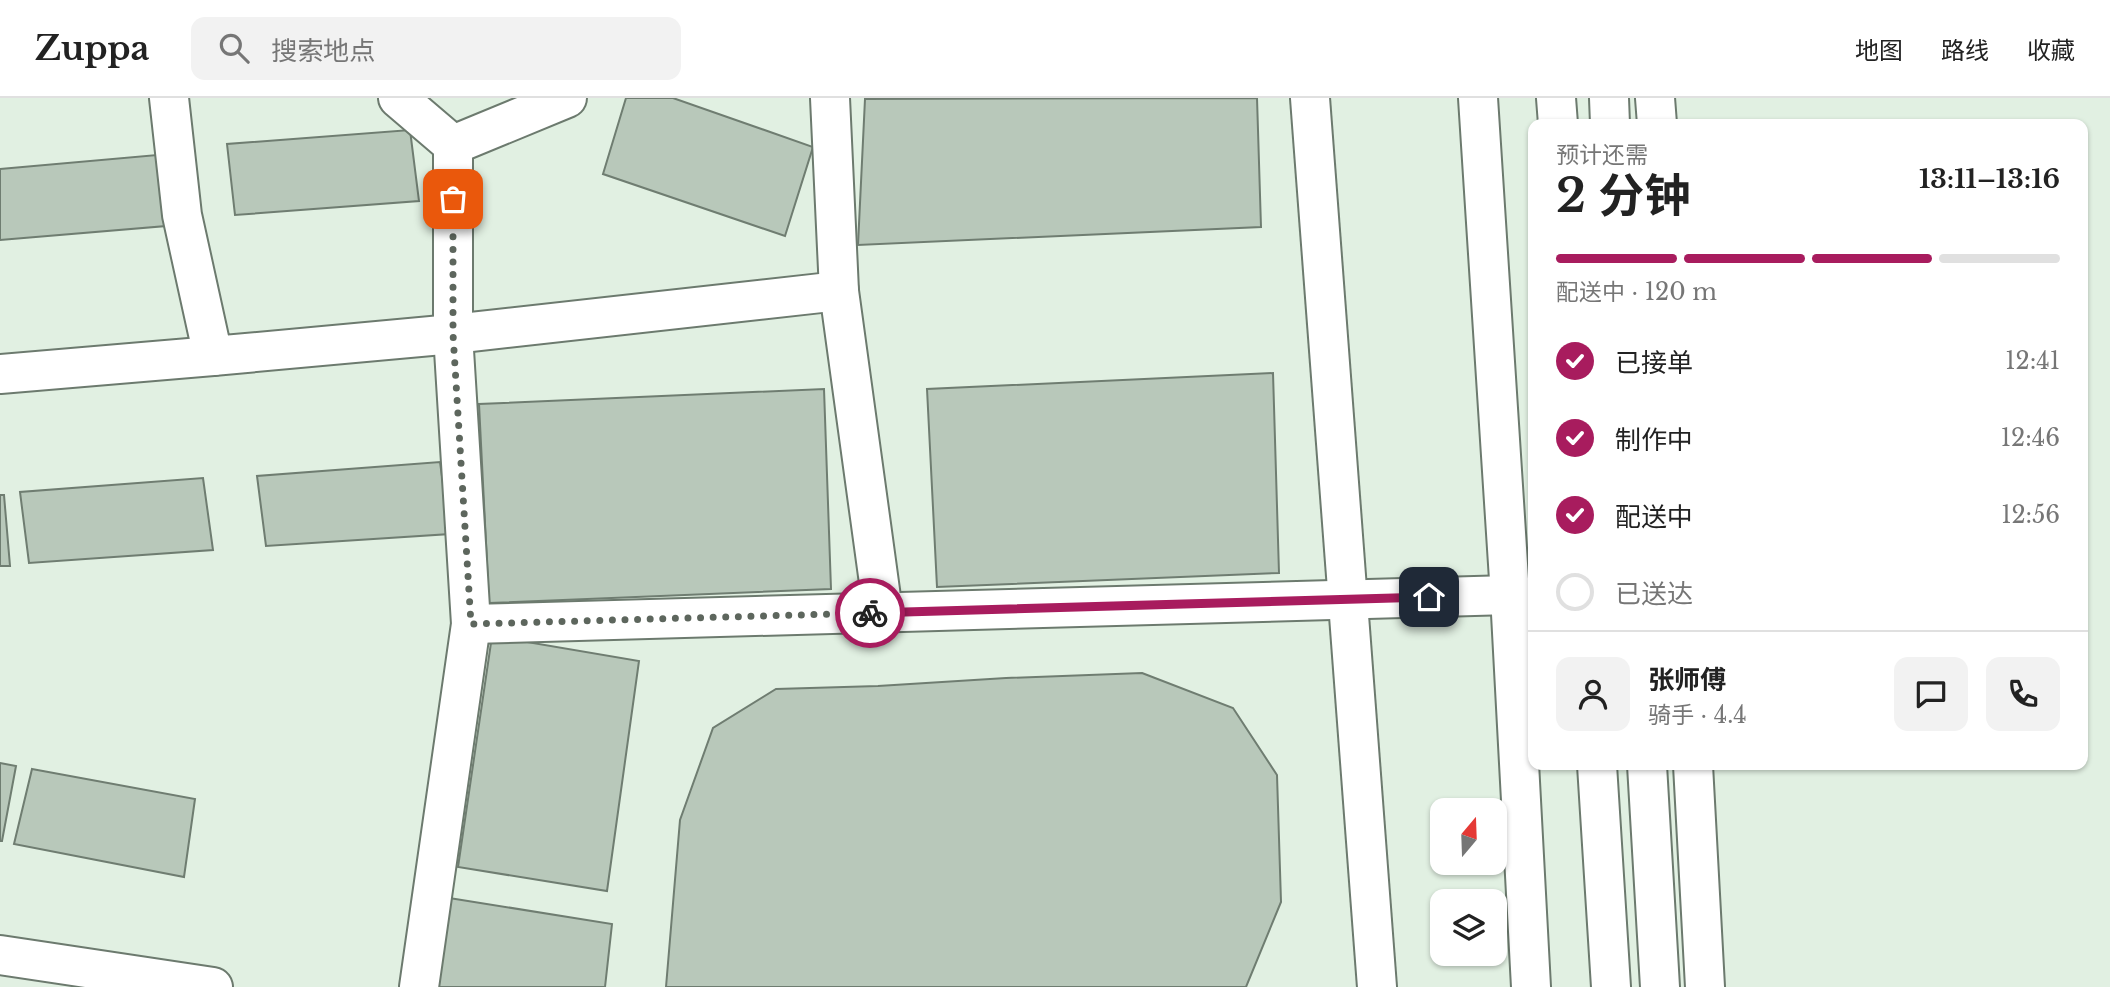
<!DOCTYPE html>
<html lang="zh">
<meta charset="utf-8">
<style>
body{margin:0;font-family:"Libre Baskerville","Noto Sans SC",serif;background:#f2f2f2;color:#222;height:100vh;display:flex;flex-direction:column;font-size:26px;white-space:nowrap}
*{box-sizing:border-box;margin:0}
p{font-size:23px;color:#767676}
.icon{flex:none;width:38px;height:38px;fill:none;stroke:currentColor;stroke-width:2;stroke-linecap:round;stroke-linejoin:round}
.map{position:relative;flex:1;overflow:hidden}
.drawer{position:absolute;left:1528px;top:21px;width:560px;height:651px;display:flex;flex-direction:column;background:#fff;border-radius:14px;box-shadow:0 2px 5px #0004}
.drawer>*{flex:none}
.needle{width:46px;rotate:19deg}
.tools{position:absolute;left:1430px;top:700px;display:grid;gap:14px}
.tools a{display:grid;place-items:center;width:77px;height:77px;border-radius:14px;background:#fff;box-shadow:0 2px 5px #0004;font-size:35px}
.pin{position:absolute;display:grid;place-items:center;width:60px;height:60px;color:#fff;margin:-30px;border-radius:14px;box-shadow:0 4px 10px #0006}
.courier{position:absolute;display:grid;place-items:center;width:70px;height:70px;margin:-35px;border:5px solid #a81c5e;border-radius:50%;background:#fff;color:#222;box-shadow:0 2px 9px #0007}
.overview em{font-style:normal;font-weight:700}
.overview div{display:flex;flex-direction:column-reverse}
.overview{display:flex;align-items:center;justify-content:space-between;height:119px;padding:0 28px}
h1{font-size:46px;font-weight:700;line-height:52px}
.bar{display:grid;grid-template-columns:repeat(4,1fr);gap:10px 7px;align-content:center;height:84px;padding:0 28px}
.bar i{height:9px;border-radius:5px;background:#e0e0e0}
.bar .selected{background:#a81c5e}
.bar p{grid-column:span 4}
.line{display:flex;align-items:center;gap:18px;padding:0 28px;border-top:2px solid #e0e0e0}
.line div{flex:1}
.round{display:grid;place-items:center;flex:none;width:74px;height:74px;border-radius:14px;background:#f2f2f2}
ol{padding:0 28px;list-style:none}
li{display:flex;align-items:center;gap:21px;height:77px}
li p{margin-inline-start:auto}
li .icon{padding:7px;border-radius:50%;background:#a81c5e;color:#fff;stroke-width:4}
li:last-child{color:#767676}
li i{width:38px;height:38px;border:4px solid #e0e0e0;border-radius:50%}
header{display:flex;align-items:center;gap:42px;box-sizing:border-box;height:98px;padding:0 35px;background:#fff;border-bottom:2px solid #e0e0e0}
header strong{font-size:33px}
nav{display:flex;gap:38px;margin-inline-start:auto;font-size:24px}
.search{width:490px;height:63px;background:#f2f2f2;display:flex;align-items:center;gap:18px;box-sizing:border-box;padding:0 24px;border-radius:14px;color:#767676;font-size:26px}
.map>svg:first-child{display:block}
.building{fill:#b8c8ba;stroke:#6f7d71;stroke-width:2}
.lines{fill:none;stroke-linecap:round;stroke-linejoin:round}
.minor-casing{stroke:#6c7a6e;stroke-width:42}
.major-casing{stroke:#6c7a6e;stroke-width:42}
.minor{stroke:#fff;stroke-width:38}
.major{stroke:#fff;stroke-width:38}
.done{stroke:#5d665d;stroke-width:7;stroke-dasharray:0 12.6}
.route{stroke:#a81c5e;stroke-width:9}
</style>
<header>
<strong>Zuppa</strong>
<div class="search"><svg class="icon" aria-label="search" viewBox="0 0 24 24"><circle cx="10" cy="10" r="6"/><path d="M15 15l6 6"/></svg>搜索地点</div>
<nav><a>地图</a><a>路线</a><a>收藏</a></nav>
</header>
<div class="map">
<svg width="2110" height="889" viewBox="0 0 2110 889">
<rect width="100%" height="100%" fill="#e1f0e2"/>
<g class="building">
<path d="M 626,0 L 673,0 L 813,49 L 785,138 L 603,76 Z"/>
<path d="M 1257,0 L 1261,129 L 858,147 L 865,1 Z"/>
<path d="M 410,32 L 419,103 L 235,117 L 227,46 Z"/>
<path d="M 157,57 L 166,128 L 0,142 L 0,71 Z"/>
<path d="M 1273,275 L 1279,475 L 937,489 L 927,291 Z"/>
<path d="M 824,291 L 831,491 L 489,505 L 479,306 Z"/>
<path d="M 440,364 L 450,436 L 266,448 L 257,378 Z"/>
<path d="M 203,380 L 213,452 L 29,465 L 20,394 Z"/>
<path d="M 0,397 L 4,397 L 10,468 L 0,468 Z"/>
<path d="M 492,538 L 639,563 L 607,793 L 458,769 Z"/>
<path d="M 1142,575 L 1233,610 L 1277,677 L 1281,804 L 1246,889 L 666,889 L 680,722 L 713,630 L 776,591 L 878,588 L 1006,580 Z"/>
<path d="M 0,665 L 16,668 L 2,743 L 0,743 Z"/>
<path d="M 32,671 L 195,701 L 184,779 L 14,746 Z"/>
<path d="M 443,799 L 612,826 L 605,889 L 433,889 Z"/>
</g>
<g class="lines">
<g class="minor-casing">
<g id="minor">
<path d="M 169,0 L 182,117 L 213,258 L 453,236 L 839,193"/>
<path d="M 398,0 L 453,47"/>
<path d="M 830,0 L 839,193 L 883,514"/>
<path d="M 1310,0 L 1377,889"/>
<path d="M 1478,0 L 1510,497 L 1531,889"/>
<path d="M 1655,0 L 1657,26"/>
<path d="M 0,276 L 213,258"/>
<path d="M 471,526 L 1510,497"/>
<path d="M 1693,667 L 1705,889"/>
<path d="M 0,857 L 213,889"/>
<path d="M 419,889 L 471,526 L 453,236 L 453,47 L 567,0"/>
</g>
</g>
<g class="major-casing">
<g id="major">
<path d="M 1556,0 L 1558,26"/>
<path d="M 1609,0 L 1610,26"/>
<path d="M 1597,667 L 1611,889"/>
<path d="M 1647,667 L 1660,889"/>
</g>
</g>
<use href="#minor" class="minor"/>
<use href="#major" class="major"/>
</g>
<g class="lines">
<path class="done" d="M 453,101 L 453,236 L 471,526 L 870,515"/>
<path class="route" d="M 870,515 L 1429,499"/>
</g>
</svg>
<div class="tools">
<a><svg class="needle" viewBox="-14 -14 28 28"><path d="M0-13l5 13h-10z" fill="#e53935"/><path d="M0 13l5-13h-10z" fill="#767676"/></svg></a>
<a><svg class="icon" aria-label="layers" viewBox="0 0 24 24"><path d="M12 4l9 5-9 5-9-5zM3 14l9 5 9-5"/></svg></a>
</div>
<div class="pin" style="left:453px;top:101px;background:#ea580c"><svg class="icon" aria-label="bag" viewBox="0 0 24 24"><path d="M5 8h14l-1 12H6zM9 8a3 3 0 0 1 6 0"/></svg></div>
<div class="pin" style="left:1429px;top:499px;background:#1f2937"><svg class="icon" aria-label="home" viewBox="0 0 24 24"><path d="M3 11l9-7 9 7M6 9v11h12V9"/></svg></div>
<div class="courier" style="left:870px;top:515px"><svg class="icon" aria-label="bike" viewBox="0 0 24 24"><circle cx="6" cy="16" r="4"/><circle cx="18" cy="16" r="4"/><path d="M6 16l4-8h5l3 8M10 8l3 8H6M13 5h3"/></svg></div>
<section class="drawer">
<div class="overview"><div><h1>2 分钟</h1><p>预计还需</p></div><em>13:11–13:16</em></div>
<div class="bar"><i class="selected"></i><i class="selected"></i><i class="selected"></i><i></i><p>配送中 · 120 m</p></div>
<ol>
<li><svg class="icon" aria-label="check" viewBox="0 0 24 24"><path d="M5 12l5 5 9-10"/></svg>已接单<p>12:41</p></li>
<li><svg class="icon" aria-label="check" viewBox="0 0 24 24"><path d="M5 12l5 5 9-10"/></svg>制作中<p>12:46</p></li>
<li><svg class="icon" aria-label="check" viewBox="0 0 24 24"><path d="M5 12l5 5 9-10"/></svg>配送中<p>12:56</p></li>
<li><i></i>已送达</li>
</ol>
<div class="line" style="height:126px"><a class="round"><svg class="icon" aria-label="person" viewBox="0 0 24 24"><circle cx="12" cy="8" r="4"/><path d="M4 21q1-7 8-7t8 7"/></svg></a><div><b>张师傅</b><p>骑手 · 4.4</p></div><a class="round"><svg class="icon" aria-label="chat" viewBox="0 0 24 24"><path d="M4 5h16v11H9l-5 4z"/></svg></a><a class="round"><svg class="icon" aria-label="phone" viewBox="0 0 24 24"><path d="M5 4h4l2 5-3 2q2 4 5 5l2-3 5 2v4C11 20 4 13 5 4z"/></svg></a></div>
</section>
</div>
